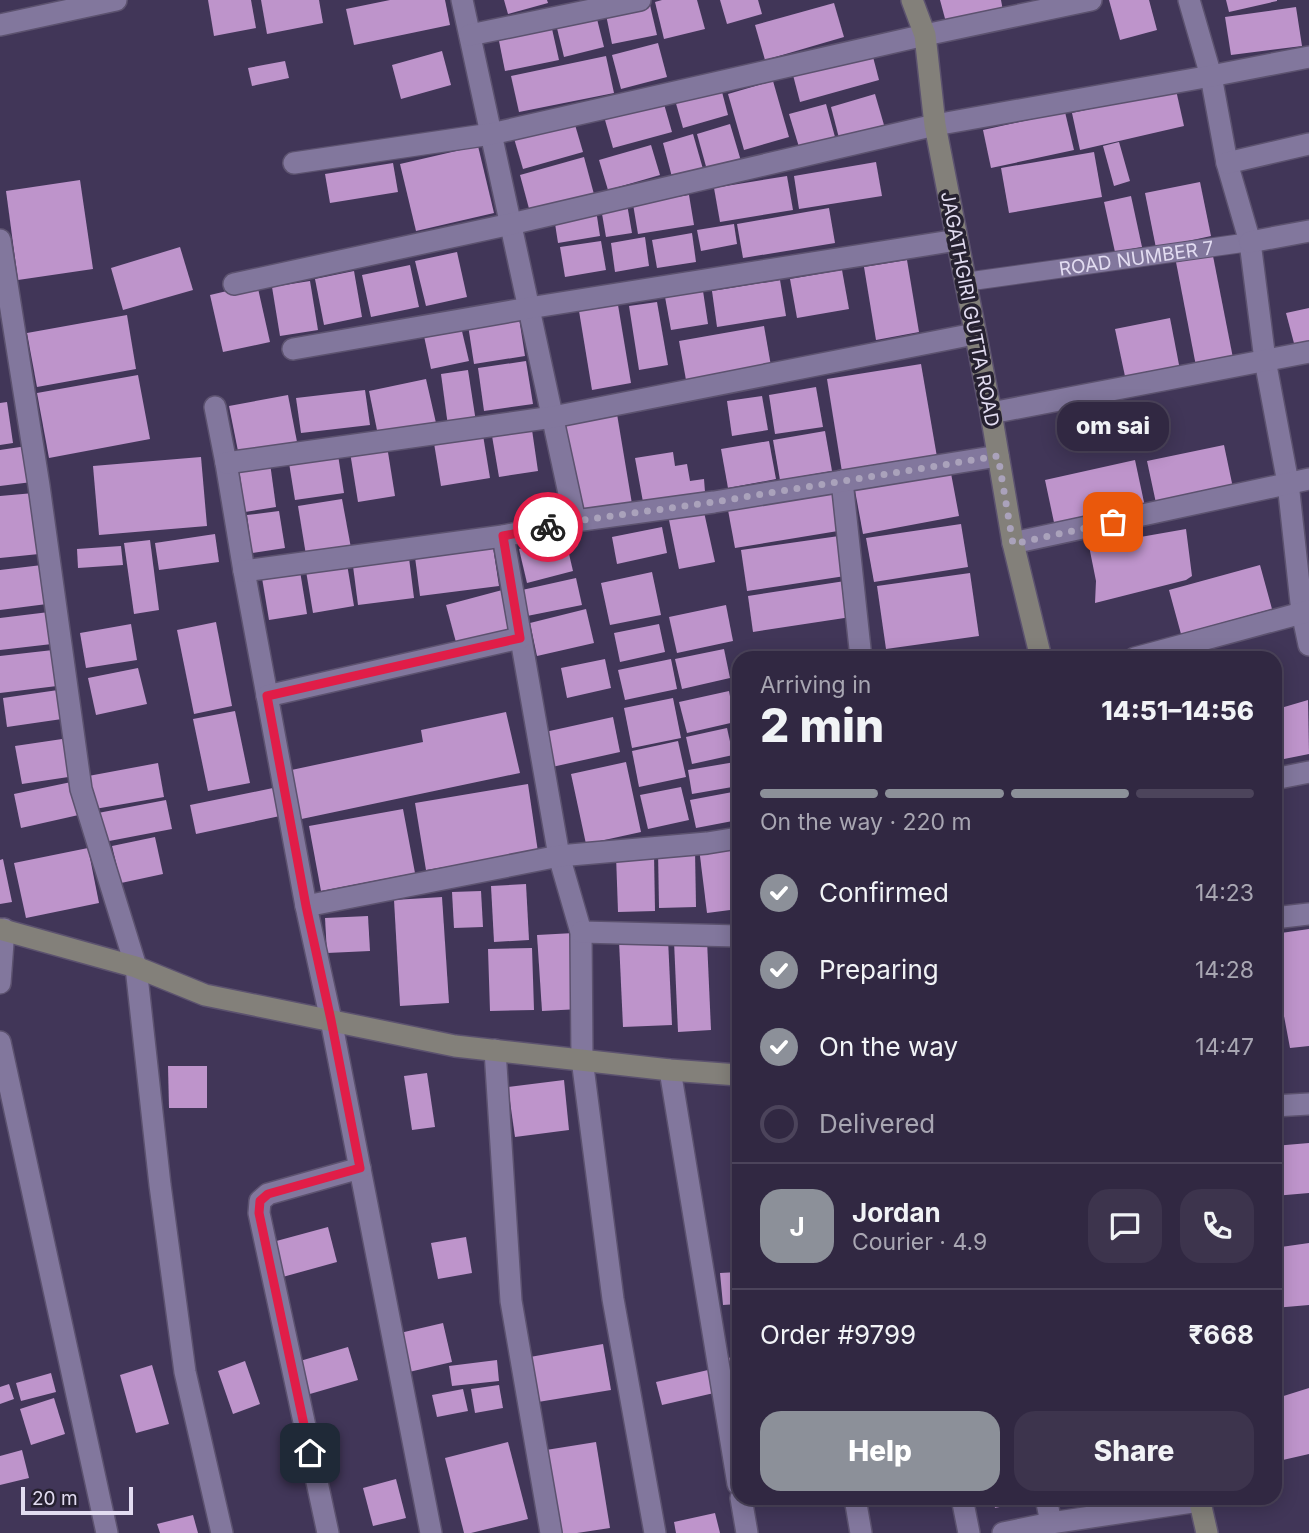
<!DOCTYPE html>
<meta charset="utf-8">
<style>
body{margin:0;font-family:Inter,sans-serif;background:#3d344d;color:#f1f3f6;height:100vh;display:flex;flex-direction:column;font-size:26px;white-space:nowrap}
*{box-sizing:border-box;margin:0}
p{font-size:23px;color:#a8a6b2}
.icon{flex:none;width:38px;height:38px;fill:none;stroke:currentColor;stroke-width:2;stroke-linecap:round;stroke-linejoin:round}
.map{position:relative;flex:1;overflow:hidden}
.panel{position:absolute;left:732px;top:651px;width:550px;height:854px;display:flex;flex-direction:column;background:#312842;border-radius:21px;box-shadow:0 4px 18px #0003,0 0 0 2px #4c445b}
.panel>*{flex:none}
.scale{position:absolute;left:21px;bottom:18px;width:112px;box-sizing:border-box;padding-left:7px;border:4px solid #e2dcf1;border-top:0;font-size:19px;line-height:24px;white-space:nowrap;color:#e2dcf1;-webkit-text-stroke:5px #262131;paint-order:stroke}
.pin{position:absolute;display:grid;place-items:center;width:60px;height:60px;color:#fff;margin:-30px;border-radius:14px;box-shadow:0 4px 10px #0006}
.courier{position:absolute;display:grid;place-items:center;width:70px;height:70px;margin:-35px;border:5px solid #e11d48;border-radius:50%;background:#fff;color:#222;box-shadow:0 2px 9px #0007}
.bubble{position:absolute;height:49px;border-radius:21px;background:#312842;box-shadow:0 4px 18px #0003,0 0 0 2px #4c445b;font-size:23px;font-weight:800;line-height:49px;text-align:center}
.summary em{font-style:normal;font-weight:800}
.summary div{display:flex;flex-direction:column-reverse}
.summary{display:flex;align-items:center;justify-content:space-between;height:119px;padding:0 28px}
h1{font-size:46px;font-weight:800;line-height:52px}
.bar{display:grid;grid-template-columns:repeat(4,1fr);gap:10px 7px;align-content:center;height:84px;padding:0 28px}
.bar i{height:9px;border-radius:5px;background:#4c445b}
.bar .selected{background:#8c9099}
.bar p{grid-column:span 4}
.line{display:flex;align-items:center;gap:18px;padding:0 28px;border-top:2px solid #4c445b}
.line div{flex:1}
.round{display:grid;place-items:center;flex:none;width:74px;height:74px;border-radius:21px;background:#3d344d}
ol{padding:0 28px;list-style:none}
li{display:flex;align-items:center;gap:21px;height:77px}
li p{margin-inline-start:auto}
li .icon{padding:7px;border-radius:50%;background:#8c9099;color:#fff;stroke-width:4}
li:last-child{color:#a8a6b2}
li i{width:38px;height:38px;border:4px solid #4c445b;border-radius:50%}
.primary-button{display:flex;gap:14px;margin-top:auto;padding:14px 28px}
.primary-button a{flex:1;height:80px;border-radius:21px;background:#8c9099;color:#fff;font-size:28px;font-weight:800;line-height:80px;text-align:center}
.primary-button a+a{background:#3d344d;color:#f1f3f6}
.map>svg:first-child{display:block}
.building{fill:#be94cb}
.lines{fill:none;stroke-linecap:round;stroke-linejoin:round}
.lane-casing{stroke:#5c526f;stroke-width:20}
.street-casing{stroke:#5c526f;stroke-width:24}
.secondary-casing{stroke:#5c526f;stroke-width:24}
.lane{stroke:#82779d;stroke-width:18}
.street{stroke:#82779d;stroke-width:21}
.secondary{stroke:#83807a;stroke-width:21}
.done{stroke:#aaa2bb;stroke-width:7;stroke-dasharray:0 12.6}
.route{stroke:#e11d48;stroke-width:9}
.labels{text-anchor:middle;dominant-baseline:central;stroke-width:7;stroke-linejoin:round;paint-order:stroke}
.street-label{font-size:19px;fill:#e2dcf1;stroke:#262131}
</style>
<div class="map">
<svg width="1309" height="1533" viewBox="0 0 1309 1533">
<rect width="100%" height="100%" fill="#413658"/>
<g class="building">
<path d="M 208,0 L 251,0 L 256,28 L 214,36 Z"/>
<path d="M 261,0 L 319,0 L 323,23 L 267,34 Z"/>
<path d="M 390,0 L 445,0 L 450,25 L 354,45 L 346,9 Z"/>
<path d="M 504,0 L 547,0 L 548,3 L 508,14 Z"/>
<path d="M 662,0 L 697,0 L 705,29 L 664,39 L 655,2 Z"/>
<path d="M 720,0 L 758,0 L 762,14 L 727,24 Z"/>
<path d="M 940,0 L 1001,0 L 1003,11 L 947,26 Z"/>
<path d="M 1109,0 L 1149,0 L 1157,30 L 1120,40 Z"/>
<path d="M 1226,0 L 1277,0 L 1277,1 L 1229,12 Z"/>
<path d="M 649,1 L 657,35 L 612,44 L 605,10 Z"/>
<path d="M 834,3 L 844,37 L 765,60 L 755,25 Z"/>
<path d="M 1296,7 L 1302,46 L 1231,55 L 1225,17 Z"/>
<path d="M 595,11 L 604,47 L 564,57 L 555,20 Z"/>
<path d="M 550,20 L 559,60 L 505,71 L 497,31 Z"/>
<path d="M 658,43 L 667,77 L 621,89 L 612,55 Z"/>
<path d="M 442,51 L 451,85 L 401,99 L 392,65 Z"/>
<path d="M 872,53 L 879,80 L 800,102 L 793,75 Z"/>
<path d="M 606,56 L 614,93 L 519,112 L 511,76 Z"/>
<path d="M 285,61 L 289,78 L 252,86 L 248,68 Z"/>
<path d="M 773,81 L 789,137 L 744,150 L 728,94 Z"/>
<path d="M 721,88 L 728,115 L 683,128 L 675,100 Z"/>
<path d="M 1176,90 L 1184,126 L 1080,150 L 1072,113 Z"/>
<path d="M 875,94 L 884,125 L 839,138 L 831,107 Z"/>
<path d="M 662,97 L 672,132 L 613,148 L 603,113 Z"/>
<path d="M 826,104 L 835,137 L 799,147 L 789,114 Z"/>
<path d="M 1065,112 L 1074,150 L 991,168 L 983,130 Z"/>
<path d="M 573,118 L 583,152 L 523,169 L 513,135 Z"/>
<path d="M 730,124 L 741,161 L 707,170 L 697,134 Z"/>
<path d="M 693,134 L 703,169 L 672,177 L 663,143 Z"/>
<path d="M 1119,142 L 1130,181 L 1114,186 L 1103,146 Z"/>
<path d="M 651,145 L 660,175 L 608,190 L 599,160 Z"/>
<path d="M 478,146 L 494,213 L 416,231 L 400,164 Z"/>
<path d="M 1094,152 L 1102,197 L 1009,213 L 1001,168 Z"/>
<path d="M 584,157 L 595,198 L 531,216 L 520,175 Z"/>
<path d="M 876,162 L 882,196 L 799,209 L 794,176 Z"/>
<path d="M 393,163 L 398,192 L 330,203 L 325,174 Z"/>
<path d="M 787,176 L 793,210 L 720,222 L 714,188 Z"/>
<path d="M 80,180 L 93,269 L 18,280 L 6,191 Z"/>
<path d="M 1200,182 L 1211,236 L 1156,248 L 1145,193 Z"/>
<path d="M 689,195 L 694,225 L 638,234 L 633,204 Z"/>
<path d="M 1131,196 L 1142,247 L 1115,252 L 1104,202 Z"/>
<path d="M 627,204 L 632,233 L 606,237 L 601,208 Z"/>
<path d="M 829,208 L 835,243 L 743,258 L 737,224 Z"/>
<path d="M 596,210 L 600,236 L 558,243 L 554,217 Z"/>
<path d="M 734,224 L 737,244 L 701,251 L 697,230 Z"/>
<path d="M 692,233 L 696,262 L 657,268 L 652,240 Z"/>
<path d="M 645,237 L 649,266 L 615,272 L 611,243 Z"/>
<path d="M 601,241 L 606,270 L 565,277 L 560,247 Z"/>
<path d="M 180,247 L 193,290 L 123,310 L 111,268 Z"/>
<path d="M 457,252 L 467,297 L 426,306 L 415,261 Z"/>
<path d="M 1213,256 L 1233,358 L 1196,366 L 1176,262 Z"/>
<path d="M 907,260 L 919,332 L 876,340 L 864,267 Z"/>
<path d="M 410,265 L 419,307 L 371,317 L 362,275 Z"/>
<path d="M 842,270 L 849,309 L 797,318 L 790,279 Z"/>
<path d="M 354,271 L 362,317 L 324,325 L 315,279 Z"/>
<path d="M 780,280 L 786,316 L 717,327 L 712,291 Z"/>
<path d="M 310,281 L 318,330 L 280,336 L 272,287 Z"/>
<path d="M 257,284 L 270,342 L 223,352 L 210,295 Z"/>
<path d="M 703,291 L 708,324 L 671,330 L 665,297 Z"/>
<path d="M 657,302 L 668,365 L 639,370 L 629,306 Z"/>
<path d="M 618,305 L 631,383 L 592,390 L 579,311 Z"/>
<path d="M 1309,308 L 1309,343 L 1295,347 L 1286,313 Z"/>
<path d="M 127,315 L 136,369 L 37,387 L 27,333 Z"/>
<path d="M 519,318 L 525,356 L 474,364 L 468,325 Z"/>
<path d="M 1170,318 L 1180,370 L 1126,381 L 1115,329 Z"/>
<path d="M 764,326 L 771,366 L 686,380 L 679,341 Z"/>
<path d="M 461,327 L 469,361 L 431,369 L 424,336 Z"/>
<path d="M 526,361 L 533,404 L 484,411 L 478,368 Z"/>
<path d="M 921,364 L 937,457 L 842,472 L 827,379 Z"/>
<path d="M 468,370 L 476,422 L 448,426 L 441,374 Z"/>
<path d="M 138,375 L 150,439 L 49,458 L 37,393 Z"/>
<path d="M 426,379 L 436,423 L 378,435 L 369,391 Z"/>
<path d="M 816,387 L 823,427 L 775,434 L 769,395 Z"/>
<path d="M 365,390 L 370,425 L 301,433 L 296,398 Z"/>
<path d="M 288,395 L 297,442 L 238,451 L 229,406 Z"/>
<path d="M 762,396 L 768,430 L 732,436 L 727,401 Z"/>
<path d="M 7,402 L 13,443 L 0,445 L 0,403 Z"/>
<path d="M 617,414 L 632,504 L 580,512 L 565,422 Z"/>
<path d="M 531,423 L 538,471 L 499,477 L 491,430 Z"/>
<path d="M 482,429 L 490,478 L 441,486 L 433,437 Z"/>
<path d="M 825,431 L 832,471 L 780,480 L 773,440 Z"/>
<path d="M 769,441 L 776,479 L 728,488 L 721,449 Z"/>
<path d="M 1224,445 L 1233,488 L 1156,503 L 1147,461 Z"/>
<path d="M 27,446 L 32,482 L 0,486 L 0,450 Z"/>
<path d="M 387,446 L 395,496 L 358,502 L 350,452 Z"/>
<path d="M 673,452 L 675,466 L 687,464 L 690,481 L 704,479 L 705,492 L 643,502 L 635,458 Z"/>
<path d="M 338,455 L 344,493 L 295,500 L 289,463 Z"/>
<path d="M 201,457 L 207,526 L 99,535 L 93,466 Z"/>
<path d="M 1135,460 L 1145,507 L 1055,527 L 1045,480 Z"/>
<path d="M 270,463 L 276,507 L 245,512 L 239,468 Z"/>
<path d="M 950,468 L 959,516 L 863,534 L 854,485 Z"/>
<path d="M 34,493 L 39,554 L 0,558 L 0,496 Z"/>
<path d="M 832,493 L 838,531 L 735,548 L 728,510 Z"/>
<path d="M 342,499 L 351,548 L 306,555 L 298,506 Z"/>
<path d="M 279,511 L 285,548 L 252,553 L 247,515 Z"/>
<path d="M 704,512 L 715,562 L 679,569 L 669,520 Z"/>
<path d="M 961,524 L 968,567 L 874,582 L 866,538 Z"/>
<path d="M 662,527 L 667,553 L 617,564 L 612,537 Z"/>
<path d="M 1186,529 L 1192,576 L 1186,580 L 1095,603 L 1096,581 L 1089,546 Z"/>
<path d="M 215,534 L 219,562 L 159,570 L 155,543 Z"/>
<path d="M 839,536 L 845,576 L 747,591 L 741,550 Z"/>
<path d="M 565,537 L 573,571 L 527,583 L 519,549 Z"/>
<path d="M 150,540 L 159,610 L 134,614 L 124,543 Z"/>
<path d="M 121,546 L 123,565 L 78,568 L 77,549 Z"/>
<path d="M 493,547 L 499,586 L 420,596 L 415,557 Z"/>
<path d="M 409,558 L 414,598 L 358,605 L 353,566 Z"/>
<path d="M 347,564 L 354,606 L 313,613 L 306,571 Z"/>
<path d="M 42,565 L 47,604 L 0,610 L 0,570 Z"/>
<path d="M 1260,565 L 1272,609 L 1181,634 L 1169,590 Z"/>
<path d="M 300,571 L 307,614 L 269,620 L 262,578 Z"/>
<path d="M 652,572 L 661,615 L 610,625 L 601,583 Z"/>
<path d="M 970,573 L 979,636 L 886,649 L 877,586 Z"/>
<path d="M 576,578 L 582,605 L 527,616 L 522,590 Z"/>
<path d="M 845,581 L 851,617 L 753,632 L 748,596 Z"/>
<path d="M 506,589 L 517,630 L 457,646 L 446,605 Z"/>
<path d="M 726,605 L 733,641 L 677,653 L 669,617 Z"/>
<path d="M 586,609 L 594,643 L 537,656 L 530,623 Z"/>
<path d="M 49,612 L 52,644 L 0,650 L 0,618 Z"/>
<path d="M 216,622 L 232,706 L 194,714 L 177,630 Z"/>
<path d="M 131,624 L 137,660 L 86,668 L 80,633 Z"/>
<path d="M 659,624 L 665,652 L 620,662 L 614,633 Z"/>
<path d="M 724,649 L 730,678 L 682,689 L 675,659 Z"/>
<path d="M 53,650 L 57,686 L 0,693 L 0,656 Z"/>
<path d="M 605,659 L 611,688 L 567,698 L 561,668 Z"/>
<path d="M 671,659 L 677,689 L 625,700 L 618,670 Z"/>
<path d="M 138,668 L 147,704 L 96,715 L 88,678 Z"/>
<path d="M 738,677 L 738,710 L 737,710 L 731,678 Z"/>
<path d="M 58,690 L 62,719 L 7,727 L 3,698 Z"/>
<path d="M 729,691 L 735,722 L 687,733 L 679,702 Z"/>
<path d="M 673,698 L 681,738 L 632,748 L 624,708 Z"/>
<path d="M 1308,700 L 1309,754 L 1274,761 L 1274,710 Z"/>
<path d="M 235,711 L 250,783 L 208,791 L 193,719 Z"/>
<path d="M 506,712 L 520,773 L 292,821 L 282,772 L 423,742 L 421,730 Z"/>
<path d="M 613,717 L 620,752 L 552,767 L 545,732 Z"/>
<path d="M 727,728 L 733,755 L 692,764 L 686,737 Z"/>
<path d="M 69,738 L 75,776 L 22,784 L 15,746 Z"/>
<path d="M 678,741 L 686,777 L 639,787 L 632,751 Z"/>
<path d="M 626,762 L 641,832 L 586,844 L 571,774 Z"/>
<path d="M 735,762 L 738,786 L 692,794 L 688,770 Z"/>
<path d="M 158,763 L 164,797 L 89,810 L 83,777 Z"/>
<path d="M 76,781 L 83,814 L 21,828 L 14,794 Z"/>
<path d="M 528,784 L 538,852 L 426,870 L 415,803 Z"/>
<path d="M 681,787 L 689,820 L 648,829 L 640,795 Z"/>
<path d="M 273,788 L 280,816 L 196,834 L 190,805 Z"/>
<path d="M 738,791 L 738,820 L 696,828 L 690,800 Z"/>
<path d="M 166,800 L 172,829 L 104,842 L 98,813 Z"/>
<path d="M 403,809 L 415,873 L 321,891 L 309,826 Z"/>
<path d="M 155,837 L 163,874 L 121,883 L 112,846 Z"/>
<path d="M 738,843 L 738,909 L 707,913 L 699,848 Z"/>
<path d="M 88,848 L 99,903 L 26,918 L 14,863 Z"/>
<path d="M 658,850 L 695,850 L 696,907 L 659,908 Z"/>
<path d="M 654,854 L 655,911 L 618,912 L 616,855 Z"/>
<path d="M 3,859 L 12,902 L 0,904 L 0,860 Z"/>
<path d="M 526,884 L 529,940 L 494,942 L 491,886 Z"/>
<path d="M 481,891 L 483,927 L 454,928 L 452,892 Z"/>
<path d="M 442,897 L 449,1003 L 400,1006 L 394,900 Z"/>
<path d="M 368,916 L 370,951 L 327,953 L 325,918 Z"/>
<path d="M 1309,929 L 1309,1046 L 1290,1048 L 1274,963 L 1274,934 Z"/>
<path d="M 574,933 L 580,1009 L 542,1011 L 537,935 Z"/>
<path d="M 668,939 L 672,1025 L 623,1027 L 619,941 Z"/>
<path d="M 707,940 L 711,1030 L 678,1032 L 674,941 Z"/>
<path d="M 532,948 L 534,1010 L 490,1011 L 488,949 Z"/>
<path d="M 168,1066 L 207,1066 L 207,1108 L 169,1108 Z"/>
<path d="M 427,1073 L 435,1127 L 412,1130 L 404,1076 Z"/>
<path d="M 564,1080 L 569,1130 L 515,1137 L 508,1087 Z"/>
<path d="M 1309,1143 L 1309,1193 L 1274,1196 L 1274,1146 Z"/>
<path d="M 328,1227 L 337,1262 L 279,1278 L 269,1243 Z"/>
<path d="M 466,1237 L 472,1273 L 438,1279 L 431,1243 Z"/>
<path d="M 1309,1243 L 1309,1305 L 1274,1308 L 1274,1248 Z"/>
<path d="M 738,1272 L 738,1304 L 723,1305 L 720,1273 Z"/>
<path d="M 443,1323 L 452,1362 L 409,1372 L 400,1333 Z"/>
<path d="M 603,1344 L 611,1390 L 538,1402 L 530,1357 Z"/>
<path d="M 348,1347 L 358,1380 L 303,1396 L 293,1363 Z"/>
<path d="M 738,1356 L 738,1398 L 736,1399 L 728,1358 Z"/>
<path d="M 497,1360 L 499,1381 L 452,1386 L 449,1366 Z"/>
<path d="M 245,1361 L 260,1404 L 233,1414 L 218,1371 Z"/>
<path d="M 152,1365 L 169,1424 L 136,1433 L 120,1375 Z"/>
<path d="M 708,1370 L 714,1393 L 662,1405 L 656,1382 Z"/>
<path d="M 51,1373 L 56,1392 L 21,1401 L 16,1383 Z"/>
<path d="M 9,1384 L 14,1399 L 0,1404 L 0,1387 Z"/>
<path d="M 499,1385 L 503,1408 L 475,1413 L 471,1389 Z"/>
<path d="M 1309,1388 L 1309,1454 L 1274,1462 L 1274,1399 Z"/>
<path d="M 463,1389 L 468,1411 L 437,1417 L 432,1395 Z"/>
<path d="M 54,1398 L 65,1434 L 31,1445 L 20,1409 Z"/>
<path d="M 508,1442 L 528,1519 L 471,1533 L 464,1533 L 445,1458 Z"/>
<path d="M 596,1442 L 610,1528 L 577,1533 L 560,1533 L 546,1450 Z"/>
<path d="M 22,1450 L 29,1478 L 0,1485 L 0,1456 Z"/>
<path d="M 396,1479 L 406,1518 L 373,1526 L 363,1488 Z"/>
<path d="M 993,1498 L 1032,1498 L 1032,1500 L 995,1508 Z"/>
<path d="M 715,1513 L 720,1533 L 676,1533 L 674,1522 Z"/>
<path d="M 193,1515 L 198,1533 L 160,1533 L 157,1524 Z"/>
</g>
<g class="lines">
<g class="lane-casing">
<g id="lane">
<path id="s1" d="M 965,282 L 1250,242"/>
</g>
</g>
<g class="street-casing">
<g id="street">
<path d="M 462,0 L 575,521"/>
<path d="M 1189,0 L 1211,76 L 1227,163 L 1250,242 L 1265,360 L 1288,483 L 1302,612 L 1309,645"/>
<path d="M 0,25 L 116,0"/>
<path d="M 470,35 L 640,0"/>
<path d="M 294,163 L 491,134 L 925,35 L 1091,0"/>
<path d="M 1227,163 L 1309,144"/>
<path d="M 0,240 L 39,486 L 81,789 L 136,967 L 160,1185 L 185,1372 L 222,1533"/>
<path d="M 1250,242 L 1309,231"/>
<path d="M 234,284 L 511,224 L 935,125 L 1211,76 L 1309,57"/>
<path d="M 293,349 L 529,308 L 957,240"/>
<path d="M 215,407 L 226,463 L 244,571 L 306,906 L 331,1020 L 431,1533"/>
<path d="M 991,413 L 1309,352"/>
<path d="M 226,463 L 553,417 L 974,334"/>
<path d="M 842,481 L 861,658"/>
<path d="M 503,536 L 559,856 L 581,932 L 582,1059 L 613,1299 L 655,1533"/>
<path d="M 1013,543 L 1309,479"/>
<path d="M 244,571 L 503,536 L 575,521 L 714,502 L 998,456"/>
<path d="M 1135,658 L 1309,611"/>
<path d="M 267,696 L 520,638"/>
<path d="M 1274,779 L 1309,772"/>
<path d="M 306,906 L 559,856 L 707,843 L 738,838"/>
<path d="M 1274,918 L 1309,914"/>
<path d="M 581,932 L 738,936"/>
<path d="M 0,983 L 4,929"/>
<path d="M 0,1042 L 107,1533"/>
<path d="M 495,1050 L 511,1301 L 551,1533"/>
<path d="M 670,1070 L 738,1484"/>
<path d="M 1274,1106 L 1309,1104"/>
<path d="M 741,1498 L 747,1533"/>
<path d="M 855,1498 L 861,1533"/>
<path d="M 962,1498 L 969,1533"/>
<path d="M 1046,1498 L 1051,1523"/>
<path d="M 328,1533 L 259,1213 L 260,1201 L 268,1194 L 360,1168"/>
<path d="M 1003,1533 L 1051,1523 L 1199,1501"/>
</g>
</g>
<g class="secondary-casing">
<g id="secondary">
<path d="M 912,0 L 925,35 L 935,125 L 991,413 L 1013,543 L 1041,658"/>
<path d="M 0,929 L 136,967 L 205,995 L 455,1046 L 670,1070 L 738,1075"/>
<path d="M 1199,1498 L 1207,1533"/>
</g>
</g>
<use href="#lane" class="lane"/>
<use href="#street" class="street"/>
<use href="#secondary" class="secondary"/>
</g>
<g class="lines">
<path class="done" d="M 548,527 L 575,521 L 714,502 L 998,456 L 1013,544 L 1113,522"/>
<path class="route" d="M 310,1453 L 259,1213 L 260,1201 L 268,1194 L 360,1168 L 331,1020 L 306,906 L 267,696 L 520,638 L 503,536 L 548,527"/>
</g>
<g class="labels">
<g class="street-label">
<text stroke="none"><textPath href="#s1" startOffset="173">ROAD NUMBER 7</textPath></text>
<text transform="translate(970 309) rotate(79)">JAGATHGIRI GUTTA ROAD</text>
</g>
</g>
</svg>
<div class="scale">20 m</div>
<div class="pin" style="left:1113px;top:522px;background:#ea580c"><svg class="icon" aria-label="bag" viewBox="0 0 24 24"><path d="M5 8h14l-1 12H6zM9 8a3 3 0 0 1 6 0"/></svg></div>
<div class="pin" style="left:310px;top:1453px;background:#1f2937"><svg class="icon" aria-label="home" viewBox="0 0 24 24"><path d="M3 11l9-7 9 7M6 9v11h12V9"/></svg></div>
<div class="courier" style="left:548px;top:527px"><svg class="icon" aria-label="bike" viewBox="0 0 24 24"><circle cx="6" cy="16" r="4"/><circle cx="18" cy="16" r="4"/><path d="M6 16l4-8h5l3 8M10 8l3 8H6M13 5h3"/></svg></div>
<div class="bubble" style="left:1057px;top:402px;width:112px">om sai</div>
<section class="panel">
<div class="summary"><div><h1>2 min</h1><p>Arriving in</p></div><em>14:51–14:56</em></div>
<div class="bar"><i class="selected"></i><i class="selected"></i><i class="selected"></i><i></i><p>On the way · 220 m</p></div>
<ol>
<li><svg class="icon" aria-label="check" viewBox="0 0 24 24"><path d="M5 12l5 5 9-10"/></svg>Confirmed<p>14:23</p></li>
<li><svg class="icon" aria-label="check" viewBox="0 0 24 24"><path d="M5 12l5 5 9-10"/></svg>Preparing<p>14:28</p></li>
<li><svg class="icon" aria-label="check" viewBox="0 0 24 24"><path d="M5 12l5 5 9-10"/></svg>On the way<p>14:47</p></li>
<li><i></i>Delivered</li>
</ol>
<div class="line" style="height:126px"><b class="round" style="background:#8c9099;color:#fff">J</b><div><b>Jordan</b><p>Courier · 4.9</p></div><a class="round"><svg class="icon" aria-label="chat" viewBox="0 0 24 24"><path d="M4 5h16v11H9l-5 4z"/></svg></a><a class="round"><svg class="icon" aria-label="phone" viewBox="0 0 24 24"><path d="M5 4h4l2 5-3 2q2 4 5 5l2-3 5 2v4C11 20 4 13 5 4z"/></svg></a></div>
<div class="line" style="height:91px"><div>Order #9799</div><b>₹668</b></div>
<div class="primary-button"><a>Help</a><a>Share</a></div>
</section>
</div>
